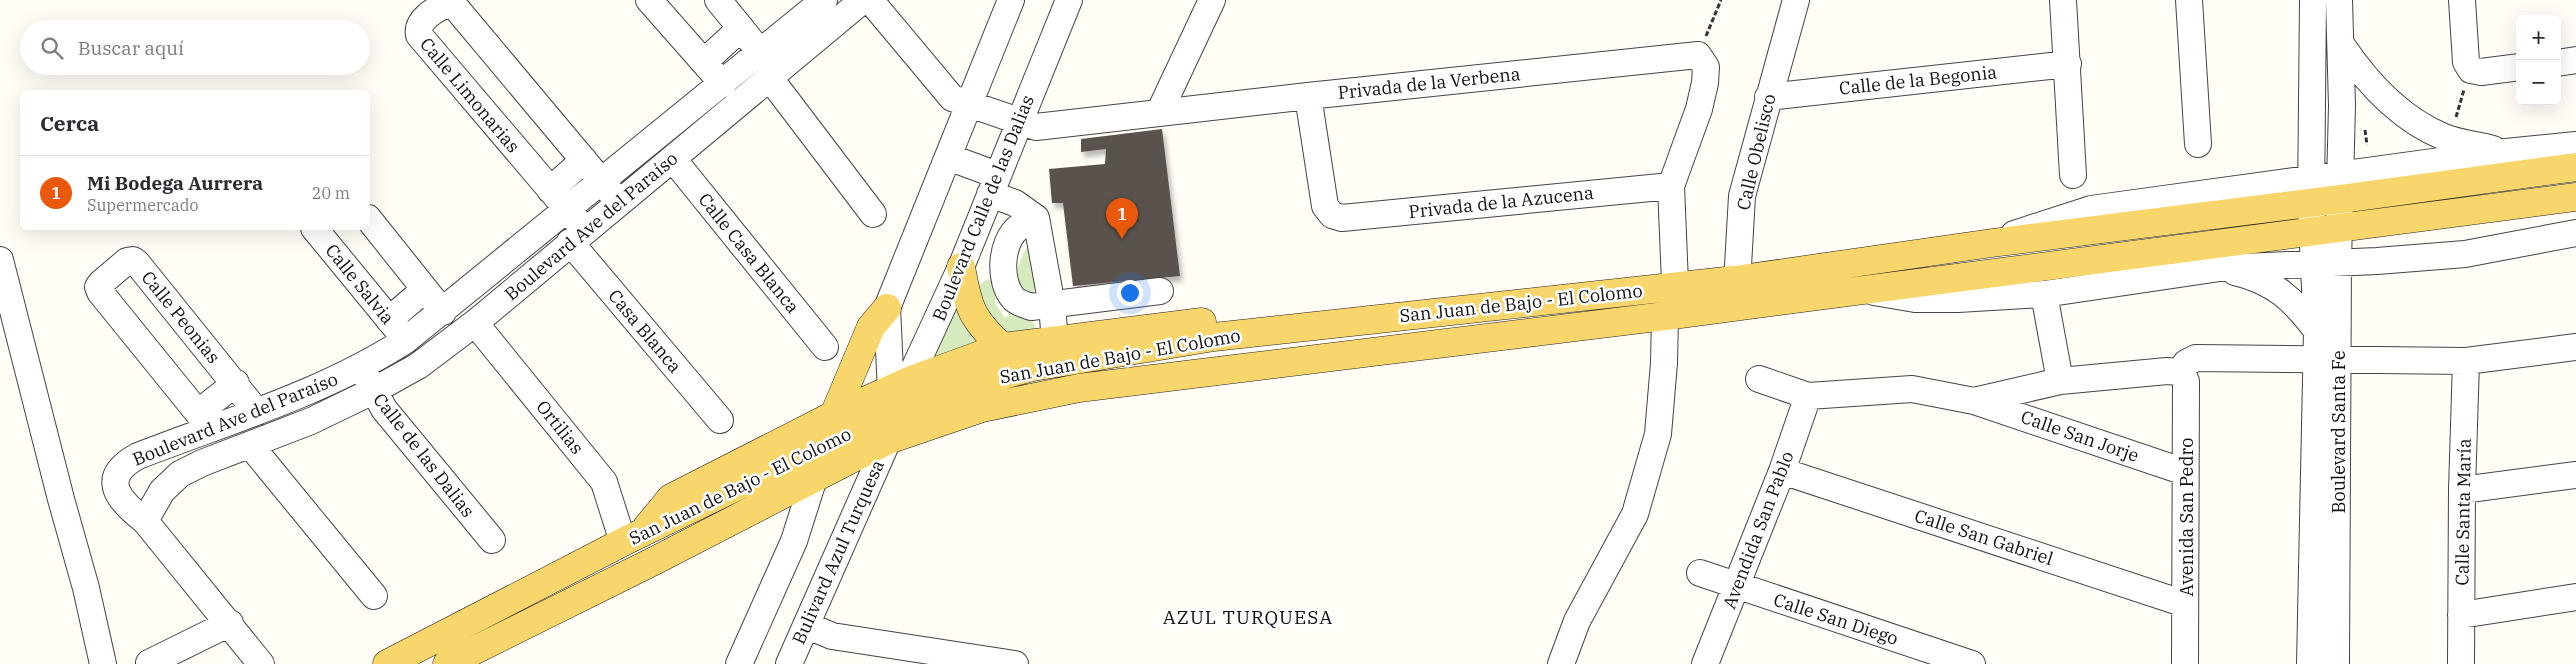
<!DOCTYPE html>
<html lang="es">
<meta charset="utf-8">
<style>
:root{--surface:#fff;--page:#f7f7f7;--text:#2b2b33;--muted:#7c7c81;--line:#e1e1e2;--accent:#ea580c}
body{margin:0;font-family:"IBM Plex Serif",serif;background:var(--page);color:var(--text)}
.controls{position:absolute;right:15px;top:15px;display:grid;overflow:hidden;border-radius:8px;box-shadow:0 5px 20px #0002}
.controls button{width:45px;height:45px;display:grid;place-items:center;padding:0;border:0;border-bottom:1px solid var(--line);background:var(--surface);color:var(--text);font:25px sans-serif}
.you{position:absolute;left:1129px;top:292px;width:18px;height:18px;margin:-12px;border:4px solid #fff;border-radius:50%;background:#1a73e8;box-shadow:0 0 0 8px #1a73e833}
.badge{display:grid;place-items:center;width:32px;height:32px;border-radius:50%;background:var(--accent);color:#fff;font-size:16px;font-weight:700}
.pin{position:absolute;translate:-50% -41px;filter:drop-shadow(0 1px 2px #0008)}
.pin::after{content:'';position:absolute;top:26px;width:18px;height:15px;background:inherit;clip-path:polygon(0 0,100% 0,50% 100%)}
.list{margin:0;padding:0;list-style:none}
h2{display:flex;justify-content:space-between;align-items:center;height:65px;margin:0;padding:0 20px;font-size:21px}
h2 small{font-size:16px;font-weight:400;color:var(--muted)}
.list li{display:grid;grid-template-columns:32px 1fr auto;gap:15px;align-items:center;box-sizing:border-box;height:75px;padding:0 20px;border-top:1px solid var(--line)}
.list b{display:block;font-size:19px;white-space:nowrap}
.list p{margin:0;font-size:16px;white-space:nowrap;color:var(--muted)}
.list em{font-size:16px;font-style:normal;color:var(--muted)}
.icon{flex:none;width:28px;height:28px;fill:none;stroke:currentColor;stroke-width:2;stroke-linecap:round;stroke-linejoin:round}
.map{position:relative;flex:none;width:2576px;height:664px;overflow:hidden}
.search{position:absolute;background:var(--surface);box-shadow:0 5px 20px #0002;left:20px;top:20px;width:350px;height:55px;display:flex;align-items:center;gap:12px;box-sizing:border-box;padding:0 18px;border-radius:28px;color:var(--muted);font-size:19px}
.panel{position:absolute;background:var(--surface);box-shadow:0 5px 20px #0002;left:20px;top:90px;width:350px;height:140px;border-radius:8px}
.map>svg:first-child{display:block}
</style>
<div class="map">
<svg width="2576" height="664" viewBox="0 0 2576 664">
<defs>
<filter id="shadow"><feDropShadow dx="3" dy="5.5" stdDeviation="2.5" flood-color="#0004"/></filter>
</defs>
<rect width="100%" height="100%" fill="#fffdf5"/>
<path fill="#d5ebbd" d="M1029,244l7,44 -6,8 -9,-5c-8,-20 -2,-29 8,-47z
M988,279l8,4 -1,20 10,15 8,-7c17,2 22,10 25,26l-32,5 -14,-13 -14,-44z
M955,286l31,56 -57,17z"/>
<path fill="#5a524d" filter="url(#shadow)" d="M1162,129l18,147 -107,10 -10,-83h-11l-3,-34 56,-5 1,-15 -25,3v-13z"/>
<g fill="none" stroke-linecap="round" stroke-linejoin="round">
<g stroke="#444" stroke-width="28">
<path id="minor" d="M649,0l74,84
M718,0l43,53
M870,0l82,98 84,29 272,-31 390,-41 8,12 -1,16 -6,26 -28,77 5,122
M2063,0l10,175
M2189,0l9,144
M2462,0l4,62 5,8 10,2 39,-5
M2341,44c26,39 59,75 103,93 15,6 33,8 49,12
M704,62l37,-34
M2557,63l19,-3
M769,77l104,137
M1308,96l17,110 7,9 10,3 329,-32
M1768,97l300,-33
M1159,113l53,-113
M948,157l49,18
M673,159l152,188
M550,190l34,-30
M990,194l25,9 21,15 16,88 3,35
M368,218l75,94
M1036,218c-5,3 -12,5 -17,9 -19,15 -21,55 -5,72 4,4 12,6 17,8l129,-16
M578,222l-159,-187c-3,-15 18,-28 31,-31l7,5 155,185
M314,228l92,112
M2014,234l77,-25 415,-57 70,-7
M570,242l150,178
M0,260l61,239 25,89 17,76
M2235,272c39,9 59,28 82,59
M1874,292l41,7h43l86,-5 176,-26 157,-7 88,-7 111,-21
M2044,294l16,87
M1736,301l6,-105 54,-196
M389,320l35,-30
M475,323l129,159 19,60
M2180,372l6,-9 10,-5 270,3 110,-14
M2180,372l6,9 -1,283
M366,376l18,33 108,131
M1759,379l49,17 104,-7 62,12 86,-20 107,-10 13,1
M902,395l59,-128 108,-267
M1974,401l211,71
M199,412l37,-29
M211,429l-111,-137 -2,-5 3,-4 26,-22 6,-1 4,3 120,149
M250,445l124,151
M1782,471l403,133
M2462,490l114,-15
M145,521l17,-30 18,-17 22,-11 109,-42 62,-30 45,-25 57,-43 388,-323
M1700,573l272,91
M2461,615l115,-18
M806,625l26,11 183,28
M149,663l81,-40
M261,664l-116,-143c-27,-21 -47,-43 -7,-65 90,-35 186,-63 268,-116l418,-340
M739,664l55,-123 20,-63 -2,-17
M789,664l99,-224 4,-27 -5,-105 124,-308
M1561,664l16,-43 58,-107 23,-80 6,-71 1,-47
M1705,664l77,-193 26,-75
M2310,664l7,-333 -6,-128 2,-203
M2336,664l2,-402 4,-156 -3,-106
M2461,664l1,-174 4,-129"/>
</g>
<g stroke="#222" stroke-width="29">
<path id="major" d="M961,267c7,41 11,52 41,80
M834,415l37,-88 16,-19
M647,527l24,-29 163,-83 75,-34 93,-34 200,-25
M387,664l236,-122 250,-122 97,-36 63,-17 181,-30 521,-57 257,-37 349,-44 235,-32
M447,664l207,-103 234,-121 94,-32 97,-20 586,-72 911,-119"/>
</g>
<path stroke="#333" stroke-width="3" stroke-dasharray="5 2.5" stroke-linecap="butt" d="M1706,36l15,-36
M2456,117l8,-27
M2365,130l2,15"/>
<use href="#minor" stroke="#fff" stroke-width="26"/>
<use href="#major" stroke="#f9d66b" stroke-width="28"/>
</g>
<g text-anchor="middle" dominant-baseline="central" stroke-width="5" stroke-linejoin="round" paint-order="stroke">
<g font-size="18" fill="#111" stroke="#fff">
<text transform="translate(1918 80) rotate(-6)">Calle de la Begonia</text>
<text transform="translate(1429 83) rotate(-6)">Privada de la Verbena</text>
<text transform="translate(470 95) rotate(50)">Calle Limonarias</text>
<text transform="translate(1756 152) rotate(-77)">Calle Obelisco</text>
<text transform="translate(1501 202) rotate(-6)">Privada de la Azucena</text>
<text transform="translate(983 208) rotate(-68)">Boulevard Calle de las Dalias</text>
<text transform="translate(591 226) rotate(-40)">Boulevard Ave del Paraíso</text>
<text transform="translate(749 253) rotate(51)">Calle Casa Blanca</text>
<text transform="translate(360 284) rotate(51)">Calle Salvia</text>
<text transform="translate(1521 303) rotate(-6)">San Juan de Bajo - El Colomo</text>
<text transform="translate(181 317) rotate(51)">Calle Peonias</text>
<text transform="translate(645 331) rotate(50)">Casa Blanca</text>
<text transform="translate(1120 356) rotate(-10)">San Juan de Bajo - El Colomo</text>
<text transform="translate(235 419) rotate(-22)">Boulevard Ave del Paraíso</text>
<text transform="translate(560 427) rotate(51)">Ortilias</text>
<text transform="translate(2338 432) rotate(-90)">Boulevard Santa Fe</text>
<text transform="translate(2080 436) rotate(19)">Calle San Jorje</text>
<text transform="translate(424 455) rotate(52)">Calle de las Dalias</text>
<text transform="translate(740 486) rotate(-26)">San Juan de Bajo - El Colomo</text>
<text transform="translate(2463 512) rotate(-89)">Calle Santa María</text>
<text transform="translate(2186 517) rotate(-90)">Avenida San Pedro</text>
<text transform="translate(1758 530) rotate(-69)">Avendida San Pablo</text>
<text transform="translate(1984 537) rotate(18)">Calle San Gabriel</text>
<text transform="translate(838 552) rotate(-66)">Bulivard Azul Turquesa</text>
<text transform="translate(1836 619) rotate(18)">Calle San Diego</text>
</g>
<g font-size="19" letter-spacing="1" fill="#111" stroke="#fff">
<text x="1248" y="617">AZUL TURQUESA</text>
</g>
</g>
</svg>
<div class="controls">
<button>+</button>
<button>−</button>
</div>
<div class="you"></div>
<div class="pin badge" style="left:1122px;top:239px">1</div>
<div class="search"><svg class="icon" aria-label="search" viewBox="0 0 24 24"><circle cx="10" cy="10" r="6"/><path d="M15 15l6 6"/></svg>Buscar aquí</div>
<section class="panel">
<h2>Cerca<small></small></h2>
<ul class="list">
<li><span class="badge">1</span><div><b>Mi Bodega Aurrera</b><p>Supermercado</p></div><em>20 m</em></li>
</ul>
</section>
</div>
